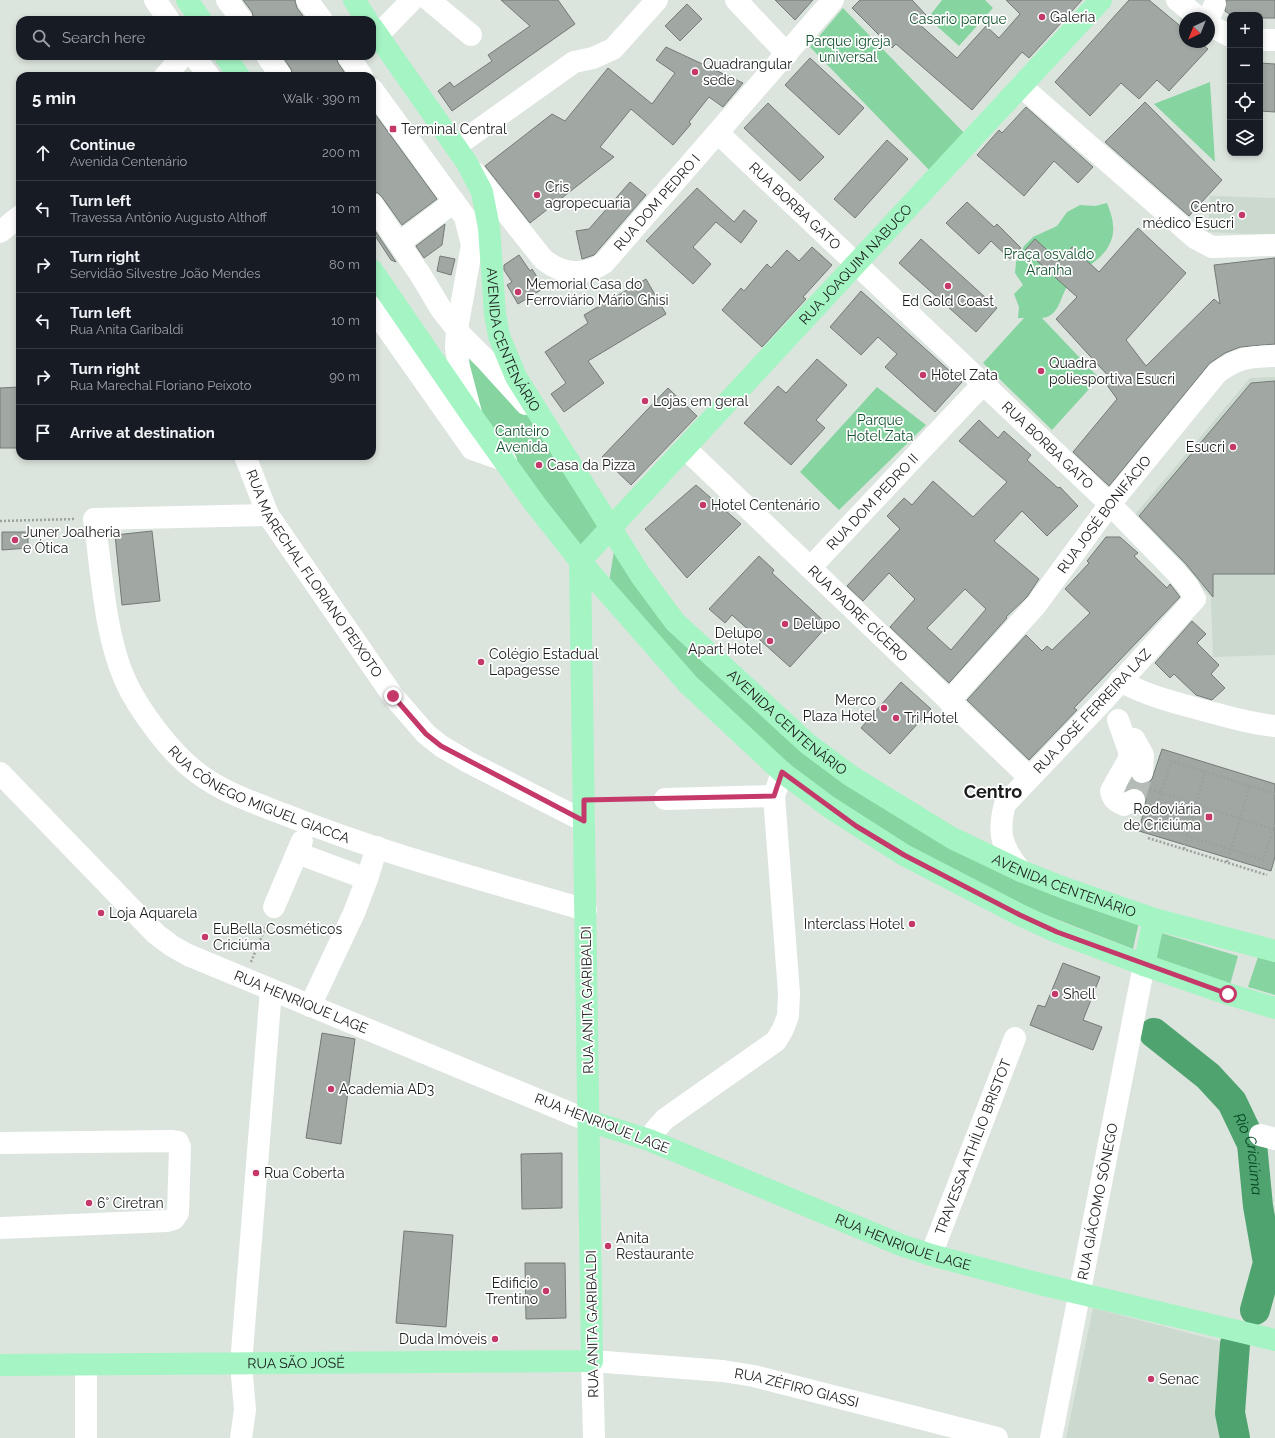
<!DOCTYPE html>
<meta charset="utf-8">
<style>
:root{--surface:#171b24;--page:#20242c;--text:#f1f3f6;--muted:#9ea1a6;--line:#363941}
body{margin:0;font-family:Raleway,sans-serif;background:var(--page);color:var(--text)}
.controls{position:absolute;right:12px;top:12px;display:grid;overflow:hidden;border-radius:8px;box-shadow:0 2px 6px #0003}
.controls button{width:36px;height:36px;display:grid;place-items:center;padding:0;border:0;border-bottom:1px solid var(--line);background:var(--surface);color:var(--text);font:20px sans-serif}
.compass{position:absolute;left:1179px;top:12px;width:36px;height:36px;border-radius:50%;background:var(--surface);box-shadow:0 2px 6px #0003;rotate:223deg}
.stop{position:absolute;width:12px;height:12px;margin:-9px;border:3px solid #c5396a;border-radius:50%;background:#fff}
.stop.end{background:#c5396a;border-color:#fff;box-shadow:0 1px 4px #0008}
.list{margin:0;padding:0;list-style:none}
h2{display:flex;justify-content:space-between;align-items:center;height:52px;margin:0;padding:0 16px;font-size:17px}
h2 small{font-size:13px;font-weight:400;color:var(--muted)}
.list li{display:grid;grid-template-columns:26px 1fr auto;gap:12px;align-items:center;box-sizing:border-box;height:56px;padding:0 16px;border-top:1px solid var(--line)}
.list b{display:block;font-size:15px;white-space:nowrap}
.list p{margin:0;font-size:13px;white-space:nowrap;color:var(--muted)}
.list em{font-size:13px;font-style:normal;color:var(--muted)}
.icon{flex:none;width:22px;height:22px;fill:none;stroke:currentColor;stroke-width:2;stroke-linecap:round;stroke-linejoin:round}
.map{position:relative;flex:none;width:1275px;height:1438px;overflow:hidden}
.search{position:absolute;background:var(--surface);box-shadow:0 2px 6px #0003;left:16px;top:16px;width:360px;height:44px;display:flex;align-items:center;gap:10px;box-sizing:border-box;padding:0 14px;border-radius:12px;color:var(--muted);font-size:15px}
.panel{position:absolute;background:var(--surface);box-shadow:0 2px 6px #0003;left:16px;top:72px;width:360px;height:388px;border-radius:12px}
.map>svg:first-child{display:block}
</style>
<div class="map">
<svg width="1275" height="1438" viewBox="0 0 1275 1438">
<rect width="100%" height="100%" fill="#dce4de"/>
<path fill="#cbd9cf" d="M1210,196l65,2v37l-67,-3z
M1275,377v278l-62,2 -2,-60 -78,-80 117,-139z
M1093,1308l134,35 -5,71 7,24h-163z"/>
<path fill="#86d5a0" d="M942,0h43l8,8 -34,38 -31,-28z
M843,8l122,126 -34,38 -121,-125z
M1210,82l5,80 -61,-58z
M1107,203c6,15 10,29 1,44 -8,15 -32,25 -40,38 -8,12 -9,32 -26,33l57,60 -47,52 -69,-67 41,-45h-6l1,-11 -5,-13 9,-9 -8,-12 1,-11 8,-16 9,-9 24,-11 10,-14 13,-7 15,1z
M464,348l71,75 67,104 -24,20 -103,-137z
M877,387l49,38 -87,85 -39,-38z
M614,551l227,228 298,143 -6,27 -126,-49 -84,-42 -97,-62 -130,-112 -87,-102z
M1158,932l80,24 -8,29 -77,-23z
M1258,957l17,5v33l-27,-8z"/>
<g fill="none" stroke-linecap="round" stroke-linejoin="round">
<g stroke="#4fa36e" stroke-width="30">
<path id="s1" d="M1154,1033l54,43 24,26 20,42 6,62 10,57 -13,47"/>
<path d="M1235,1438l-5,-25 5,-69"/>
</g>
</g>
<path fill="#a1a8a3" stroke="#747b76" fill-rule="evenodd" d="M243,0h52l2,8 9,12h-52l-2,-8z
M501,0h57l17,24 -123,87 -14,-20 12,-9 4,5 38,-26 -4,-6 42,-29z
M775,0h38l-18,20z
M860,0h52l14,15 -8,8 39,35 29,-32 13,12 21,-24 -14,-14h76l-53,58 -7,-6 -50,58 -76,-66 -4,4 -40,-40z
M1129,0h20l36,30v12h15l8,7 -39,42 -12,-11 -18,19 -18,-16 -31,33 -35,-34z
M1226,0h49v18h-15v-3h-29l-6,-4z
M687,4l15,15 -22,22 -15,-15z
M666,47l77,36 -20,24 -14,-10 -20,25 2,2 -18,21 -42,-36 -31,38 14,10 -84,66 -45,-57 67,-52 13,7 43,-53 44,36 23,-31 -19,-13z
M282,56h54l2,7 9,13h-54l-2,-7z
M810,58l54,50 -25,27 -54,-50z
M1260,63l15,1v48l-15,-1z
M1145,102l77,78 -33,36 -84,-74z
M768,103l56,54 -24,24 -56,-53z
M1026,107l67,60 -15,16 -24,-22 -30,35 -47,-41 22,-25 3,3z
M372,110l65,89 -35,26 -20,-28 -4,-4 -6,-1z
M887,140l21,19 -53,59 -21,-19z
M630,182l16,13 -52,60 -12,4 -6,-28 13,-2z
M697,188l37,34 10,-12 13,11 -16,22 -25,-21 -23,25 18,17 -18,20 -47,-43z
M967,202l27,25 3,-3 24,24 -11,11 -19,-18 -12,13 -33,-31z
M445,224l-3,21 -18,13 -8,-12z
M372,226l24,36 -5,-2 -19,-29z
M1138,228l48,45 -60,67 20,26 68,-67 6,5 -6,-39 61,-7v86l-35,3 -15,6 -15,10 -101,123 -36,-34 44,-53 -10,-14 5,-5 -56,-61 21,-22 -52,-47 10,-11 24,22 13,-14 27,25z
M921,239l76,69 -21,24 -77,-69z
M812,247l20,18 -29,32 3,2 -44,48 -40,-37 19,-22 3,3 23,-27 4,4 16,-18 12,11z
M519,255l11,16 2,-2 12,19 -26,16 -11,-19 5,-3 -8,-12v-5z
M440,256l15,3 -4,16 -14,-4z
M646,279l20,35 -78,47 16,22 -40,29 -13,-18 15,-11 -21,-31 43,-29 -4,-8z
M861,291l101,91 -27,30 -50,-45 12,-13 -19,-17 -17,18 -31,-28z
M817,359l30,26 -31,35 9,8 -34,37 -47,-42 34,-37 8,7z
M1275,381v193h-62v23l-27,-33 -47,-48 112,-133z
M20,387v61h-20v-60z
M668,388l29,28 -66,69 -29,-28z
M979,420l19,18 6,-7 27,24 -4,5 31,28 2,-1 18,19 -31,30 -25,-25 -28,30 45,38 -12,18 -21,20 1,1 -58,65 -59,-56 25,-28 -26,-26 -26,28 -16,-15 53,-57 -13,-13 17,-18 8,7 21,-24 40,36 34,-35 -48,-41zM965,589l21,20 -35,41 -24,-22z
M696,485l45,39 -54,54 -42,-49z
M152,531l8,70 -38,4 -7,-70z
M2,532h26v16l-26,2z
M1106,537h14l18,16 -4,3 33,32 3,-4 10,13 -106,111 3,2 -48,50 -62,-60 59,-65 16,16 5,-5 5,4 38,-37 -25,-24 24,-26 -2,-2z
M759,556l15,14 -2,3 56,52 -38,42 -58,-52 -7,8 -16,-14z
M1192,621l14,13 -9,9 22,22 -8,9 14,14 -13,12 -16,-5 -22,-21 -4,4 -15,-15z
M901,682l30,27 -41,45 -29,-26z
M1162,749l113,35v73l-4,14 -132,-40 7,-31 -1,-5 -4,-5 -8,-2 1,-6 8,2 6,-1 4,-4z
M1063,963l37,14 -17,43 19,7 -9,23 -63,-25 8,-20 7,2z
M322,1033l33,6 -14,105 -35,-6z
M562,1153v55l-40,1 -1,-55z
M404,1231l49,4 -7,92 -50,-4z
M525,1263h40l1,55 -40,1z"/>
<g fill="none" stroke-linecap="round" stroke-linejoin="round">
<path stroke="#b5bcb7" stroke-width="22" stroke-dasharray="22 11" stroke-linecap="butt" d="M1134,800l8,-28"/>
<path stroke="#9ba19c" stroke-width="2.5" stroke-dasharray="2 2" stroke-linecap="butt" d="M0,521l75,-2
M1150,789l125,41
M1275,794l-104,-33 -20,63 112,36 12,-37
M601,800l45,-1
M1148,838l119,37
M1184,849l21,-78
M1227,862l23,-76
M251,962l16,-38"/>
<g stroke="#fff" stroke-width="22">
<path d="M155,0l14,20"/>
<path d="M227,0l15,20"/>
<path d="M307,0l15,20"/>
<path d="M429,0l42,35"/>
<path d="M736,0l51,54"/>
<path d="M1177,0l22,18"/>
<path d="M1209,18l6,-14"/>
<path d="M1209,25l21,11"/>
<path d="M378,35l34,-35"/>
<path d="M1260,40h15"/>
<path d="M194,56l15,20"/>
<path d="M267,56l14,20"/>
<path d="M348,56l14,20"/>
<path d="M165,76l18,-20"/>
<path d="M1021,86l174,152 17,9 63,-2"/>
<path d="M372,89l93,128 7,28 -15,84 -1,19 3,19 12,46"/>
<path id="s2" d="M718,133l392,371 67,69 11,13 7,13 -91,101 -99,104c-8,30 -3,44 16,67"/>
<path d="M456,146l118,-84 19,-4 20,-9 44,-49"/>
<path id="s3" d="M475,173l68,86c18,15 41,18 61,4l229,-263"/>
<path d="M372,204l48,70 21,35 21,27 24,24 40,44"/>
<path d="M0,232l20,-16"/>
<path d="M399,243l55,-41"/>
<path d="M372,307l100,142 34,12"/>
<path id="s4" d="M686,449l344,329"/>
<path id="s5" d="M245,456l23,59 125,181 33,38 15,12 27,16 116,59"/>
<path id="s6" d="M268,515l-174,4c8,52 10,113 31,161 13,29 45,72 70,91 26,21 60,32 91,44 97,39 199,65 300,95"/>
<path id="s7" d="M810,568l174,-185"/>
<path d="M1120,681c27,15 57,22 86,30 23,6 45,13 69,15"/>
<path id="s8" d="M949,701l87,-96 74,-101 107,-131c21,-16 32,-16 58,-17"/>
<path d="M1118,720l11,31v8l-18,32c1,8 6,11 13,14l10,-5"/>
<path d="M1134,739l9,16 -1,17"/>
<path id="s9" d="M0,773l156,161 16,12 16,9 401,166"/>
<path d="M665,799l109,-3"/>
<path d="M297,853l70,26 10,-32"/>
<path d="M274,907l28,-66"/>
<path d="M310,1006l44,-93 13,-34"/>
<path d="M1260,1135l15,4"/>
<path d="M649,1140l7,-11 9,-10 111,-78 7,-12 5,-13 1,-23 -15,-197 8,-24"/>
<path d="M0,1143l171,-2 7,1 2,5 -2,66 -4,6 -7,2 -167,7"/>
<path id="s10" d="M931,1255l84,-217"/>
<path d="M86,1438v-73"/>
<path d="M241,1438l4,-28 -4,-46 30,-374"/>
<path id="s11" d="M594,1438l-2,-77 131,10 31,5 243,62"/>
<path id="s12" d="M1051,1438l93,-473"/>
</g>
<g stroke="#a5f4c4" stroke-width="22">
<path d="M187,0l14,20"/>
<path d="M354,0l13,20"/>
<path id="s13" d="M372,27l95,136 15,29 7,36 6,86 4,22 17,41 125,199 34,46 133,122 43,32 101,62 69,33 46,18 87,30 121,32"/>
<path d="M225,56l14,20"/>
<path d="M372,270l100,146 63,88 45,57 108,123 94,88 47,35 75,48 116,60 37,17 87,33 84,29 47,14"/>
<path d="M1144,965l10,-46"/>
<path id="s14" d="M589,1121l60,19 252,105 30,10 109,29 235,56"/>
<path id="s15" d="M0,1365l592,-4 -12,-800 521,-561"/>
</g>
</g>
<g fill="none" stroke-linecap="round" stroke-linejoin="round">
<path stroke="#c5396a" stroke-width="5" d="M393,696l33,38 15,12 143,75v-21l190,-4 8,-24 74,54 48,29 116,60 37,17 171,62"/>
</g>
<g fill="#c5396a" stroke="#fff" stroke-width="1.5">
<circle cx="1042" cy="17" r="4"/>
<circle cx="695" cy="72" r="4"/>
<rect x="389" y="125" width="8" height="8" rx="2"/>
<circle cx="537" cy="195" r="4"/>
<circle cx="1242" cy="215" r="4"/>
<circle cx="948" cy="286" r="4"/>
<circle cx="518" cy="292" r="4"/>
<circle cx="1041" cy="371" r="4"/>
<circle cx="923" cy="375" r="4"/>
<circle cx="645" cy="401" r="4"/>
<circle cx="1233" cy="447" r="4"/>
<circle cx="539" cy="465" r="4"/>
<circle cx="703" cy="505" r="4"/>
<circle cx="15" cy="540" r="4"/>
<circle cx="785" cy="624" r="4"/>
<circle cx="770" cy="641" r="4"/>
<circle cx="481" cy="662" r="4"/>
<circle cx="884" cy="708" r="4"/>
<circle cx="896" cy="718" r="4"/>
<rect x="1205" y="813" width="8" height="8" rx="2"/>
<circle cx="101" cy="913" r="4"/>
<circle cx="912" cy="924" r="4"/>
<circle cx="205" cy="937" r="4"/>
<circle cx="1055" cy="994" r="4"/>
<circle cx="331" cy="1089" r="4"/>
<circle cx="256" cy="1173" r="4"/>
<circle cx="89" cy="1203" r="4"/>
<circle cx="608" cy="1246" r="4"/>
<circle cx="546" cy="1291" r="4"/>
<circle cx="495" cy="1339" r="4"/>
<circle cx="1151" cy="1379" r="4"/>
</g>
<g text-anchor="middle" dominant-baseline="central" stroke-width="3.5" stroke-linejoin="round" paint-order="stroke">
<g font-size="14" fill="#1a1d1b" stroke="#fff" text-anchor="start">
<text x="1050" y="17">Galeria</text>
<text x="703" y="64">Quadrangular<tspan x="703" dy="16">sede</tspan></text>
<text x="401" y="129">Terminal Central</text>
<text x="545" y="187">Cris<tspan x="545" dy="16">agropecuaria</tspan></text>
<text x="1234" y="207" text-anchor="end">Centro<tspan x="1234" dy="16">médico Esucri</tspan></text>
<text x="526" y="284">Memorial Casa do<tspan x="526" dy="16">Ferroviário Mário Ghisi</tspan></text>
<text x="948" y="301" text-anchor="middle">Ed Gold Coast</text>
<text x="1049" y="363">Quadra<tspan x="1049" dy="16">poliesportiva Esucri</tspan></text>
<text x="931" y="375">Hotel Zata</text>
<text x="653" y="401">Lojas em geral</text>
<text x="1225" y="447" text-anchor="end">Esucri</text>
<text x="547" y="465">Casa da Pizza</text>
<text x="711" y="505">Hotel Centenário</text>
<text x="23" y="532">Juner Joalheria<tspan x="23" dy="16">e Ótica</tspan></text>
<text x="793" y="624">Delupo</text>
<text x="762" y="633" text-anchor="end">Delupo<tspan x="762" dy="16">Apart Hotel</tspan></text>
<text x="489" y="654">Colégio Estadual<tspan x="489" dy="16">Lapagesse</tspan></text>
<text x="876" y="700" text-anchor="end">Merco<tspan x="876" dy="16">Plaza Hotel</tspan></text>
<text x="904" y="718">Tri Hotel</text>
<text x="1201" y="809" text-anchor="end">Rodoviária<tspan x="1201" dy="16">de Criciúma</tspan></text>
<text x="109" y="913">Loja Aquarela</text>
<text x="904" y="924" text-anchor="end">Interclass Hotel</text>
<text x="213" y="929">EuBella Cosméticos<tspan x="213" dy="16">Criciúma</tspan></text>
<text x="1063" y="994">Shell</text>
<text x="339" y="1089">Academia AD3</text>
<text x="264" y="1173">Rua Coberta</text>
<text x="97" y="1203">6° Ciretran</text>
<text x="616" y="1238">Anita<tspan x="616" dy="16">Restaurante</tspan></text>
<text x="538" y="1283" text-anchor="end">Edificio<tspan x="538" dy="16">Trentino</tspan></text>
<text x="487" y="1339" text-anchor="end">Duda Imóveis</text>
<text x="1159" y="1379">Senac</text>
</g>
<g font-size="14" fill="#155330" stroke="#fff">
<text x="958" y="19">Casario parque</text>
<text x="848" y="41">Parque igreja<tspan x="848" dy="16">universal</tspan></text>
<text x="1049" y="254">Praça osvaldo<tspan x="1049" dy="16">Aranha</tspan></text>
<text x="880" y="420">Parque<tspan x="880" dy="16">Hotel Zata</tspan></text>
<text x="522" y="431">Canteiro<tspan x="522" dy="16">Avenida</tspan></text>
</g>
<g font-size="14" fill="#1a1d1b" stroke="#fff">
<text stroke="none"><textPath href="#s3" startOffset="256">RUA DOM PEDRO I</textPath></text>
<text stroke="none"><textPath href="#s2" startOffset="106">RUA BORBA GATO</textPath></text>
<text stroke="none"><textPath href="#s15" startOffset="1797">RUA JOAQUIM NABUCO</textPath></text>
<text stroke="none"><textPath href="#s13" startOffset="351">AVENIDA CENTENÁRIO</textPath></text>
<text stroke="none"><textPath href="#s2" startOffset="454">RUA BORBA GATO</textPath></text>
<text stroke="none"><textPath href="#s7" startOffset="91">RUA DOM PEDRO II</textPath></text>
<text stroke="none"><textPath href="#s8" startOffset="243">RUA JOSÉ BONIFÁCIO</textPath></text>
<text stroke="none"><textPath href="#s5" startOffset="137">RUA MARECHAL FLORIANO PEIXOTO</textPath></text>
<text stroke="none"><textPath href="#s4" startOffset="238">RUA PADRE CÍCERO</textPath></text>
<text transform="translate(1092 711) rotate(-47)">RUA JOSÉ FERREIRA LAZ</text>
<text stroke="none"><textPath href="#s13" startOffset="831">AVENIDA CENTENÁRIO</textPath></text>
<text stroke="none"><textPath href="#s6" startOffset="522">RUA CÔNEGO MIGUEL GIACCA</textPath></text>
<text stroke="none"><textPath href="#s13" startOffset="1155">AVENIDA CENTENÁRIO</textPath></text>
<text transform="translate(587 1000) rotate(-91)">RUA ANITA GARIBALDI</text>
<text stroke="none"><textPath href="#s9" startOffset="385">RUA HENRIQUE LAGE</textPath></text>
<text transform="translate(602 1123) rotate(21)">RUA HENRIQUE LAGE</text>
<text stroke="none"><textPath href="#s10" startOffset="116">TRAVESSA ATHÍLIO BRISTOT</textPath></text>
<text stroke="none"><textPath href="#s12" startOffset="241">RUA GIÁCOMO SÔNEGO</textPath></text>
<text stroke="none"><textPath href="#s14" startOffset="337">RUA HENRIQUE LAGE</textPath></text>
<text transform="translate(592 1324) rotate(-91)">RUA ANITA GARIBALDI</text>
<text stroke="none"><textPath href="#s15" startOffset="296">RUA SÃO JOSÉ</textPath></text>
<text stroke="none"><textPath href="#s11" startOffset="284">RUA ZÉFIRO GIASSI</textPath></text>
</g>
<g font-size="15" font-style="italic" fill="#054926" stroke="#fff">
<text stroke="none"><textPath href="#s1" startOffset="160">Rio Criciúma</textPath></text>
</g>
<g font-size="18" font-weight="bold" fill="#1a1d1b" stroke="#fff">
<text x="993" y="791">Centro</text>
</g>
</g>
</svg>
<div class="controls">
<button>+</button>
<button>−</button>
<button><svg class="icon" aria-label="locate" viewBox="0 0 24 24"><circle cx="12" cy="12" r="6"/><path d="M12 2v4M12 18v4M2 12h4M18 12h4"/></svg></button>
<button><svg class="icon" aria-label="layers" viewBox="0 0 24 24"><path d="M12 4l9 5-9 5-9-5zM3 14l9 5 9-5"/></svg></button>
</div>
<svg class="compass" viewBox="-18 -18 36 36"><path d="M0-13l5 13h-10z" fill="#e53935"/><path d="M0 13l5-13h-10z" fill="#9ea1a6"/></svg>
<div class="stop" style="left:1228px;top:994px"></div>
<div class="stop end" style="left:393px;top:696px"></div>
<div class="search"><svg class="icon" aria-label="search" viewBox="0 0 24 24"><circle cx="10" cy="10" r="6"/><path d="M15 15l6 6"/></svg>Search here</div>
<section class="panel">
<h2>5 min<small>Walk · 390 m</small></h2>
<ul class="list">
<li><svg class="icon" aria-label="ahead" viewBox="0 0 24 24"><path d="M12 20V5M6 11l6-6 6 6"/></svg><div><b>Continue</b><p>Avenida Centenário</p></div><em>200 m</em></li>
<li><svg class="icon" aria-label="left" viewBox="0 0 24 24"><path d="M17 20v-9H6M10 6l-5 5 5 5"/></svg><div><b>Turn left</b><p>Travessa Antônio Augusto Althoff</p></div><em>10 m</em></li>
<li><svg class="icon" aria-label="right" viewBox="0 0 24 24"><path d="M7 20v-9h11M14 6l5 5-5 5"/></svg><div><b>Turn right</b><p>Servidão Silvestre João Mendes</p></div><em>80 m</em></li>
<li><svg class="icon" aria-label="left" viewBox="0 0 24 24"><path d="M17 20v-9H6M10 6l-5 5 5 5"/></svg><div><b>Turn left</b><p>Rua Anita Garibaldi</p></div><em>10 m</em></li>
<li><svg class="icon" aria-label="right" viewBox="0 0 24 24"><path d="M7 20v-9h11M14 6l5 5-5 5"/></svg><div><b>Turn right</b><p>Rua Marechal Floriano Peixoto</p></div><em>90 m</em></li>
<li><svg class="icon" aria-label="arrive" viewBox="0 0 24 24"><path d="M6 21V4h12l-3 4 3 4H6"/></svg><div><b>Arrive at destination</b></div></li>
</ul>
</section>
</div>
